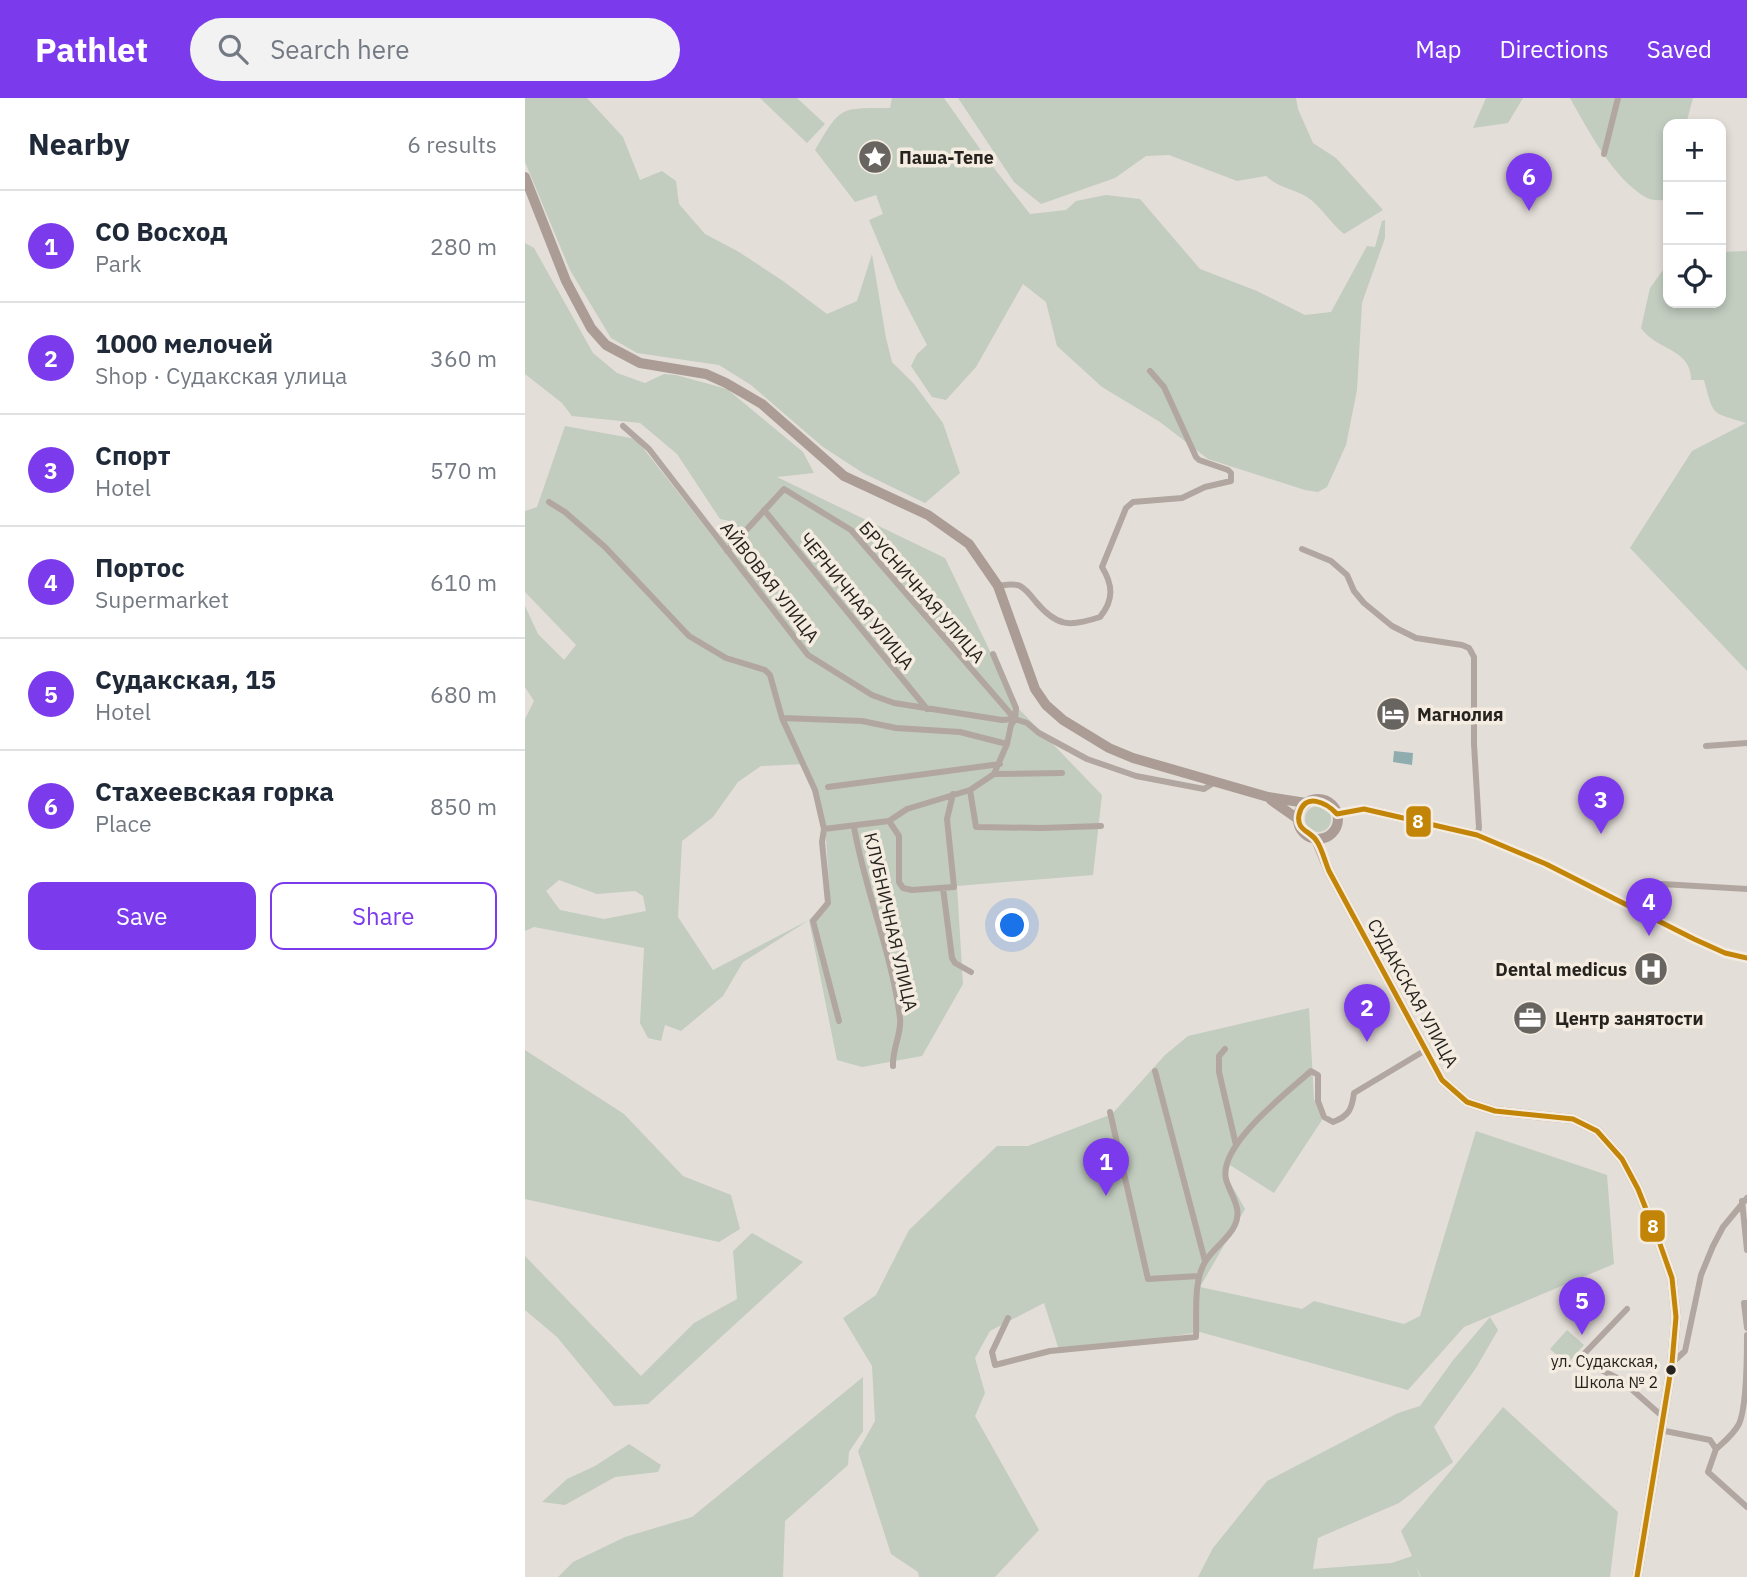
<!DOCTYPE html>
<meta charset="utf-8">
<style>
:root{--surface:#fff;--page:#f2f2f3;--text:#1f2937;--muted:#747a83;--line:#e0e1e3;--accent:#7c3aed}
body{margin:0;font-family:"IBM Plex Sans",sans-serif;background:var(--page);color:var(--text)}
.controls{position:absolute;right:21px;top:21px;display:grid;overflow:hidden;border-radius:14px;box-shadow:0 4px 10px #0003}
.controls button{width:63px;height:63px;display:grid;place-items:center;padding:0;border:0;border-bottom:2px solid var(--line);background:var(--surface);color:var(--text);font:35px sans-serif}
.you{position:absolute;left:488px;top:828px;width:24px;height:24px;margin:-18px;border:5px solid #fff;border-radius:50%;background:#1a73e8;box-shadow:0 0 0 10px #1a73e833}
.badge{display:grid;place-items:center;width:46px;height:46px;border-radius:50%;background:var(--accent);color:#fff;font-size:23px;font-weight:700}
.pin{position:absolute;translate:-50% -58px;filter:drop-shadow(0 2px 4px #0008)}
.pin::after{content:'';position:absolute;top:37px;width:24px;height:21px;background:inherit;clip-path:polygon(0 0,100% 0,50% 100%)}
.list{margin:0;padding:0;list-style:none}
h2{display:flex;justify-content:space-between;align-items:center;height:91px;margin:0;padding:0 28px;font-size:30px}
h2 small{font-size:23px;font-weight:400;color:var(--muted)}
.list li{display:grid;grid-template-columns:46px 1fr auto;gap:21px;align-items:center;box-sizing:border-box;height:112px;padding:0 28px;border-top:2px solid var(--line)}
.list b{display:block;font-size:26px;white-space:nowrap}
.list p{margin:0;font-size:23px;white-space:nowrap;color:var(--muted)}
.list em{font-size:23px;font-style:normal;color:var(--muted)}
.actions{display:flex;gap:14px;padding:21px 28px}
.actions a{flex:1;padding:16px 0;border:2px solid var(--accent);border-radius:14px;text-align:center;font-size:24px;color:var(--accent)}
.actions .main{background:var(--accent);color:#fff}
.icon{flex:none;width:38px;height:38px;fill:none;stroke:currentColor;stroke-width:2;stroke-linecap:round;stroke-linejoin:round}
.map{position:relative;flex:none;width:1222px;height:1479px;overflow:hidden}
header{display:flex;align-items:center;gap:42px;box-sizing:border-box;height:98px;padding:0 35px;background:var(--accent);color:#fff}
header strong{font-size:33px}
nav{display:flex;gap:38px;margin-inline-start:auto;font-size:24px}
.search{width:490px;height:63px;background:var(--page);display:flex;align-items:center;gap:18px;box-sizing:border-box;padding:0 24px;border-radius:38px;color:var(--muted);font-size:26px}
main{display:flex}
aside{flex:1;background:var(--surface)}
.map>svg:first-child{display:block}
</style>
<header>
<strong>Pathlet</strong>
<div class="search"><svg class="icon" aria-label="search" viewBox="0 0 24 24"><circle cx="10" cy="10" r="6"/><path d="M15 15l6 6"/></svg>Search here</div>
<nav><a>Map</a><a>Directions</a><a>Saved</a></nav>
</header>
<main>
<aside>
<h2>Nearby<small>6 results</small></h2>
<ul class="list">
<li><span class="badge">1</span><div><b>СО Восход</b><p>Park</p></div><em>280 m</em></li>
<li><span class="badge">2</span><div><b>1000 мелочей</b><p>Shop · Судакская улица</p></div><em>360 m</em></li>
<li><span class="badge">3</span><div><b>Спорт</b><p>Hotel</p></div><em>570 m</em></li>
<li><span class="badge">4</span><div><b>Портос</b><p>Supermarket</p></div><em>610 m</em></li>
<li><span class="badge">5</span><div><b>Судакская, 15</b><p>Hotel</p></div><em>680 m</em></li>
<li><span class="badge">6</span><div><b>Стахеевская горка</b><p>Place</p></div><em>850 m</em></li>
</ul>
<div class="actions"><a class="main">Save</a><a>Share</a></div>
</aside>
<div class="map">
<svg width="1222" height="1479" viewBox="0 0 1222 1479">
<rect width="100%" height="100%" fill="#e4ded9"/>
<path fill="#c2ccbf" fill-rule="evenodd" d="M0,0h62l36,39 17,43 22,-9 14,10 3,23 26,30 34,18 44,29 44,33 30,-13 15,-47 14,84 6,24 22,22 29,39 17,50 -35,30 -62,-30 -40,-26 -72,-62 -32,-20 -82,-12 -26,-15 -41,-68 -45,-108z
M235,0h37l28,26 -18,19z
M367,0h52l46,65 40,51 36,-4 10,-9 30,-6 34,4 60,70 57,22 48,24 26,-3 36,-66 8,1 7,-26 3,-1v18l-23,65 -5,87 -11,55 -19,42 -9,5 -13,-2 -97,-31 -48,-37 -58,-35 -45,-41 -11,-44 -23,-18 -47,83 -30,33 -14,-3 -21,-31 6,-12 10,-9 -29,-56 -29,-69 14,-6 -7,-19 -21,7 -40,-52c26,-44 24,-42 75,-42z
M433,0h338l2,11 15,34 23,15 47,52 -39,24c-14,-11 -23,-28 -37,-37 -13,-8 -30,-10 -41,-21l-29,5 -68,-26 -23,1 -31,22 -74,26 -27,-22z
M961,0h37l-15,25 -35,5z
M1045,0h123l-7,26h-18v76c-7,0 -15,1 -21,-2 -33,-18 -59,-68 -77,-100z
M0,145l9,5 59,105 24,20 28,10 19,-9 12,1 51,14 76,63 11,21 -37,4 168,81 72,149 85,88 -9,80 -136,11 6,98 -41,72 -60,11 -25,-7 -28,-140 -66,42 -20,34 -42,35 -16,-6 -4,16 -13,-3 -8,-15 4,-75 -110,-21 -9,4v-212l9,-18 -9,-14v-81l13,28 26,26 12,-15 -51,-53v-81l12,-4 28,-81 71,13 81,103 18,-20 -15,-3 -43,-65 -37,-31 -68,-7 -10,-13 -37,-29zM281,666l19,58 5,78 -21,20 -96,50 -35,-53 4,-76 31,-24 25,-35 23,-16zM34,782l38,14 38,-3 8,5 3,15 -42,8 -44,-9 -14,-19z
M1222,153v420l-117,-123 62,-97 54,-28c-35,-11 -32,-6 -42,-43h-13c1,-31 -35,-30 -50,-52l9,-40 18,-25v40h53v-51z
M780 721a13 13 0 1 1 26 0a13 13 0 1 1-26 0Z
M784,910l5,91 8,21 -48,73 -44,-28 -3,12 18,32 -45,78 102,22 12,-8 90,23 16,-8 56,-185 131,44 7,89 -150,63 -56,63 -208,-58 -140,21 -16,-50 -54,28 -15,27 10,35 -10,23 64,114 -44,47h-76l-1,-5 -27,-18 -33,-103 17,-30 -3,-55 -29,-48 33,-23 33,-65 88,-84h31l84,-32 53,-59 23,-19z
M0,952l99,64 59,62 48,19 9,34 -21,13 -194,-43z
M227,1135l51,29 -155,142 -34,2 -57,-69 -32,-27v-54l116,120 53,-53 43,-24 -4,-48z
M965,1219l8,13 -22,38 -42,59 19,35 -54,41 -81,35 -5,31 79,-6 20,-7 -11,-25 102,-124 115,105 -8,65h-189l-5,-11 4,11h-222l15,-29 54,-67 131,-68 22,-7 34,-47z
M1042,1232l17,15 -17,19 -17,-15z
M338,1279v54l-14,21 -1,13 -63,56 -2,56h-225l15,-15 52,-25 67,-20z
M104,1346l32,21 -3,7 -43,5 -50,28 -23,-3 25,-23 28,-13z"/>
<path fill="#8fadaf" d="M869,653l19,2 -1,12 -19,-3z"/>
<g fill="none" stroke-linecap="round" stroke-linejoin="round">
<path stroke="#b2a7a0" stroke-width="6" d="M1079,56l14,-56
M98,328l26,23 159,206 64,40 22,8 108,17 13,-1
M24,404l16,10 40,35 84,89 37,22 39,12 5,5 12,43 80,3 34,7 64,4 47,12 4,-19 4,-6 12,4 12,10 48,26 49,17 68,13 11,-7
M239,412l163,199
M777,451l29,12 16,14 7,16 10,12 28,23 24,12 46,7 7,3 5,9v87l5,84 -2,7
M202,453l57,-62 67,41 164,189
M473,488c7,-1 16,-3 22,0 6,3 12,11 16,16 21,25 34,25 64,15 14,-17 13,-32 2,-50l24,-59 7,-6 49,-4 23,-11 26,-6v-8l-3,-3 -29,-10 -3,-3 -32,-70 -14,-16
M468,556l23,54 -1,11
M257,620l33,72 9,39 -2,13 6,61 -15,18 26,100
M1181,648l41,-3
M469,676l68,-1
M303,689l172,-23
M445,692l6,37 66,1 59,-2
M364,723l10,15v46l4,6 9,2 42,-3 -7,-68 6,-25
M329,729c11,64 38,126 46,191 2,15 -8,31 -7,48
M299,731l65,-8 18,-12 63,-19 24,-16 13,-30
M418,790l9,70 3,5 16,9
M1137,824v-38l85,5
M700,951l-6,7v16l17,73
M630,973l50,190
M585,1014l38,167 51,-3
M1217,1103l5,49
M1222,1205h-3l3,25
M1102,1211l-45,47v4l39,20 41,36
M483,1220l-16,34 3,13 55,-14 146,-14c1,-23 -3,-55 9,-75 8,-14 23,-22 30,-37 8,-17 -5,-30 -9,-46 -8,-34 62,-87 85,-108l7,4v26l6,16 9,5c16,-6 19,-13 21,-29l70,-42
M1147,1265l13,-12 16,-76 12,-29 10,-19 24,-29
M1135,1332l50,10 6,9 -8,23 39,35
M1191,1351c9,-8 17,-14 23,-25 8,-18 8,-67 8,-89"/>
<path stroke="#b1a59e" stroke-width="9" d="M812,716l27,-5 113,26 69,29 148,75 31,14 22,5"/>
<path stroke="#ab9d96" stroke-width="10" d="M0,79l41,104 25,47 15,17 34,18 66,11 20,9 36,21 82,72 84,39 41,29 29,42 37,103 11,16 17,15 46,28 24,10 135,39 38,6
M773 721a20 20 0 1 1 40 0a20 20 0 1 1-40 0Z
M746,702l27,19
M791,741l13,32 113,209 25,22 28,9 78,8 24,12 25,28 16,30 22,55 12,34 4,39 -4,46 -35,214"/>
<g stroke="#f5ece1" stroke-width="10">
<path id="bus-1" d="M1112,1479l35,-214 4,-46 -4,-39 -12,-34 -22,-55 -16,-30 -25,-28 -24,-12 -78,-8 -28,-9 -25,-22 -113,-209c-4,-9 -7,-23 -13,-31 -6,-9 -20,-10 -17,-25 5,-24 28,-12 38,-1l27,-5 113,26 69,29 148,75 31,14 22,5"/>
</g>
<use href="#bus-1" stroke="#c38508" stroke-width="5"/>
</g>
<defs>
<g id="sight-disc" transform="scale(1.75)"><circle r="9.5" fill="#686460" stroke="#f5ece1"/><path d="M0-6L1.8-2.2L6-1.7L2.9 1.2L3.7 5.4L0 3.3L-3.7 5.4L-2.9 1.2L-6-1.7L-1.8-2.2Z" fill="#fff"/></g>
<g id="hotel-disc" transform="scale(1.75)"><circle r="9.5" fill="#686460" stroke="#f5ece1"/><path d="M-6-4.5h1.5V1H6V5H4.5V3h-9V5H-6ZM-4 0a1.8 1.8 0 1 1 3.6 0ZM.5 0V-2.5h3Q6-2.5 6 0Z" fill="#fff"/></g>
<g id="hospital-disc" transform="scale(1.75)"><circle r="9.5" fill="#686460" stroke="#f5ece1"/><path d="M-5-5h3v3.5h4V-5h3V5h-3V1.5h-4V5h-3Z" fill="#fff"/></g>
<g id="office-disc" transform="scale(1.75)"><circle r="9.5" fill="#686460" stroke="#f5ece1"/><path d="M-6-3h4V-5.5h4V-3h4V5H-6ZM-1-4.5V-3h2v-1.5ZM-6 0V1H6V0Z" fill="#fff"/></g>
</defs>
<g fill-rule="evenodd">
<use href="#sight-disc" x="350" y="59"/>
<use href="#hotel-disc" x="868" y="616"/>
<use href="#hospital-disc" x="1126" y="871"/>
<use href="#office-disc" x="1005" y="920"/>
</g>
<circle fill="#26231f" stroke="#f5ece1" stroke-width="2.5" cx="1146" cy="1272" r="6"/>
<g text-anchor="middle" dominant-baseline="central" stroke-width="7" stroke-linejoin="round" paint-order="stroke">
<g font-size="16" fill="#26231f" stroke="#f5ece1" text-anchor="end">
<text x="1133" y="1263">ул. Судакская,<tspan x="1133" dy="21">Школа № 2</tspan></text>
</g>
<g font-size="18" font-weight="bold" fill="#26231f" stroke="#f5ece1" text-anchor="start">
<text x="374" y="59">Паша-Тепе</text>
<text x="892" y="616">Магнолия</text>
<text x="1102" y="871" text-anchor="end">Dental medicus</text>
<text x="1030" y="920">Центр занятости</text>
</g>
<g font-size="18" fill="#26231f" stroke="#f5ece1">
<text transform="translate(245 484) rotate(52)">АЙВОВАЯ УЛИЦА</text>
<text transform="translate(397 494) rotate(49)">БРУСНИЧНАЯ УЛИЦА</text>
<text transform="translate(332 503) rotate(51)">ЧЕРНИЧНАЯ УЛИЦА</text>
<text transform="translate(366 824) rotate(77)">КЛУБНИЧНАЯ УЛИЦА</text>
<text transform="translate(888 895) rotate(61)">СУДАКСКАЯ УЛИЦА</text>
</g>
</g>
<g stroke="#f5ece1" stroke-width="2.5">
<rect x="880" y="707" width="27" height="33" rx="7" fill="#c38508"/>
<rect x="1114" y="1111" width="27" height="34" rx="7" fill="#c38508"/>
</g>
<g font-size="19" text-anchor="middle" font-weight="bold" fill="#fff">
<text x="893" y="730">8</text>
<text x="1128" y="1135">8</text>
</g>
</svg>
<div class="controls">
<button>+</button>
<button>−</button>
<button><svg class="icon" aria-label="locate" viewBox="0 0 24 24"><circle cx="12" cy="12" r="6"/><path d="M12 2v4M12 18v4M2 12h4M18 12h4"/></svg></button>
</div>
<div class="you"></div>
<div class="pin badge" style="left:581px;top:1098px">1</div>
<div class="pin badge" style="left:842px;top:944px">2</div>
<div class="pin badge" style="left:1076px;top:736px">3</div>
<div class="pin badge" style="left:1124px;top:838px">4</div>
<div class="pin badge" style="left:1057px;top:1237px">5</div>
<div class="pin badge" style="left:1004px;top:113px">6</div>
</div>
</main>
